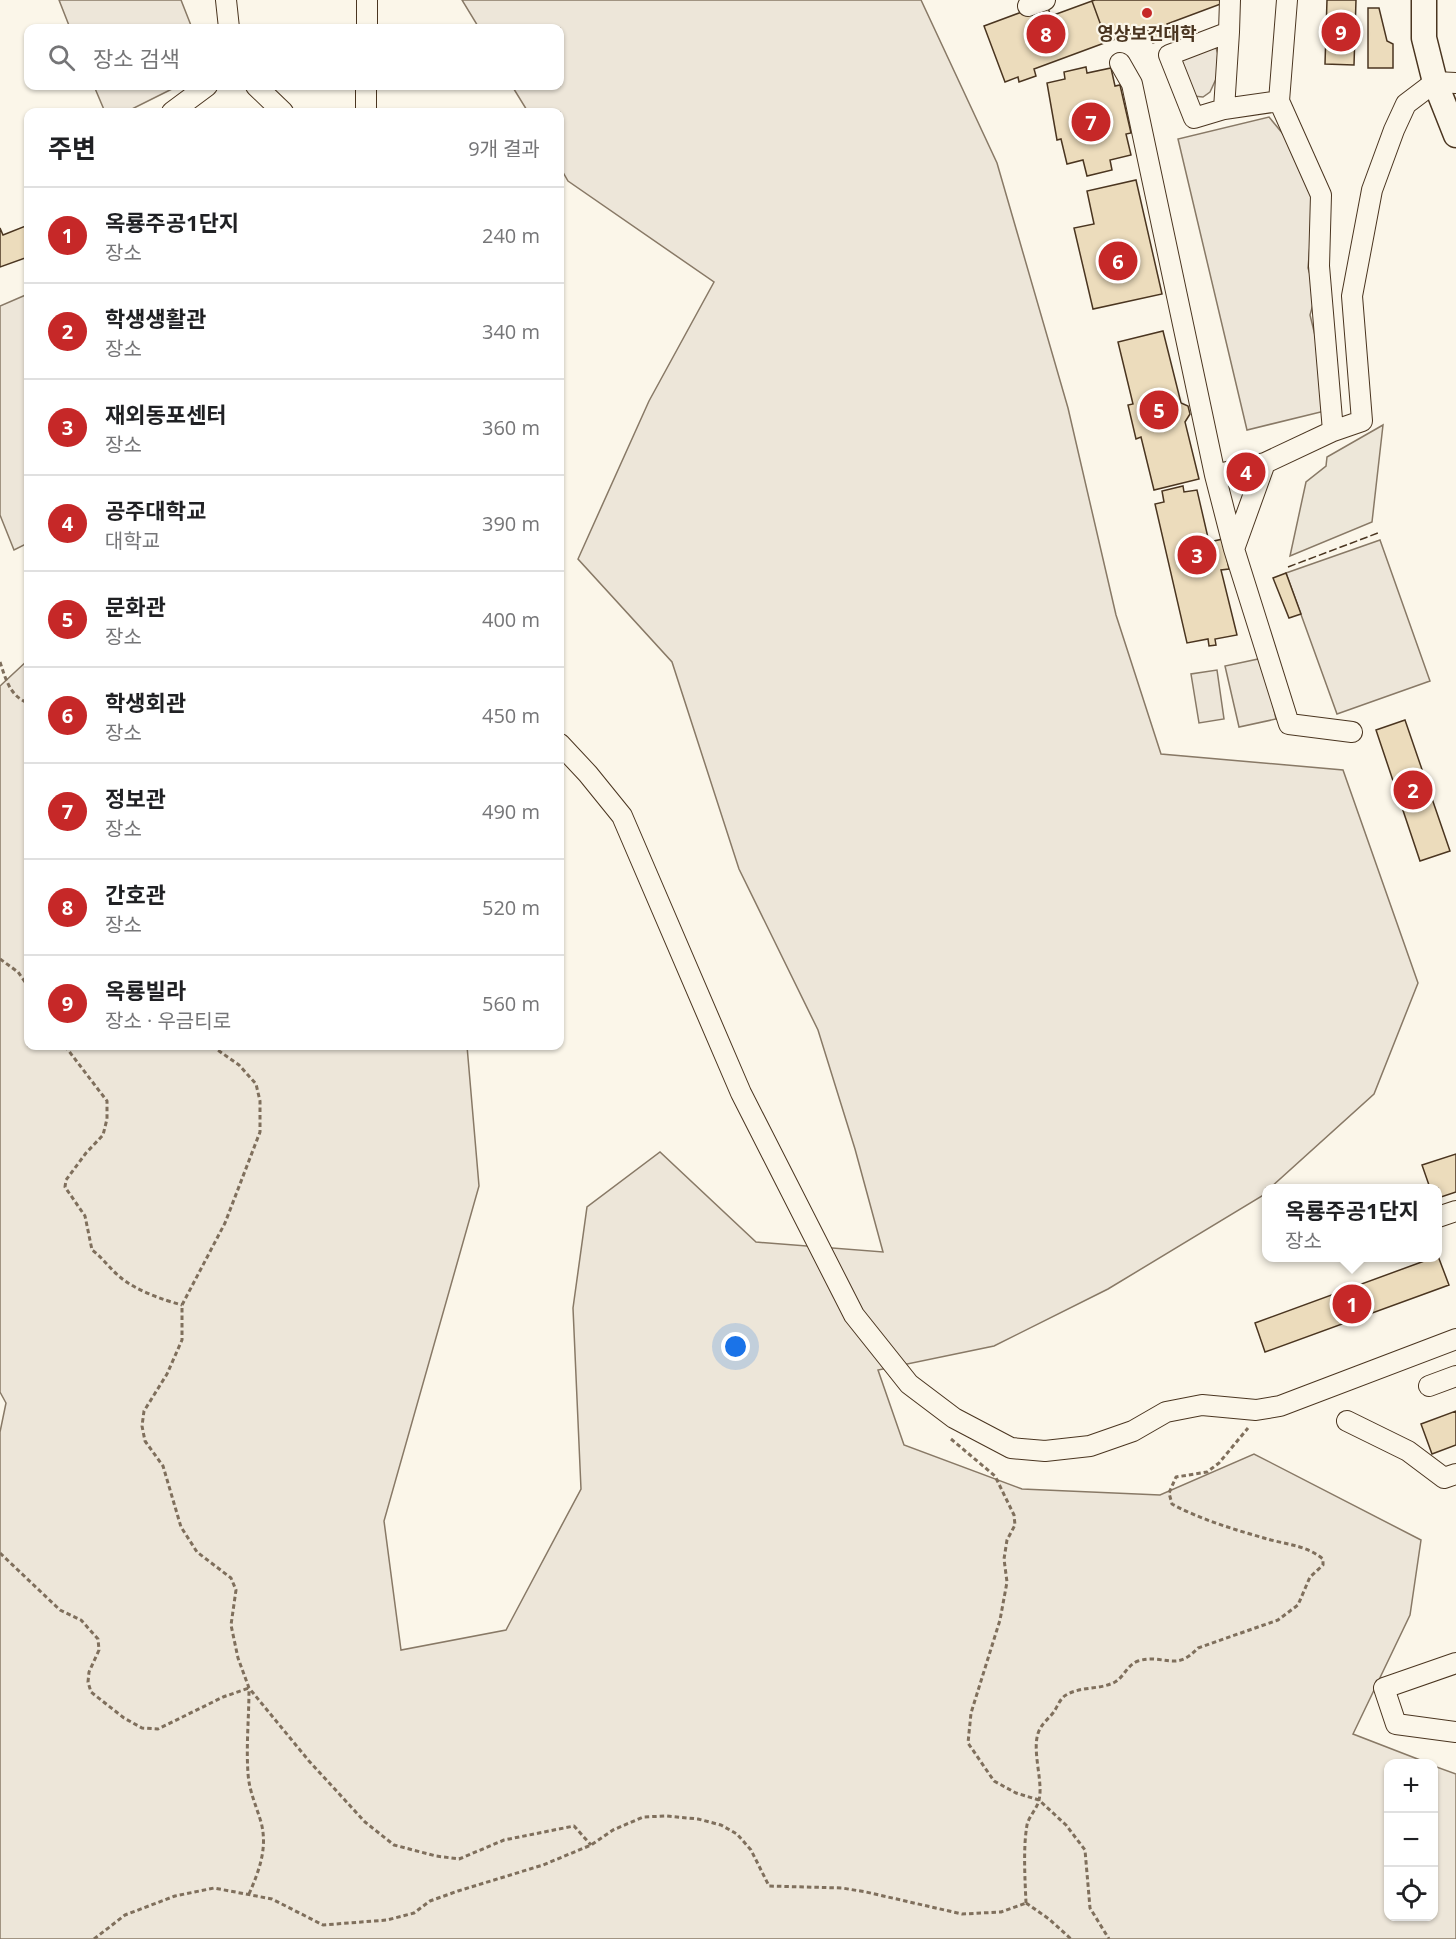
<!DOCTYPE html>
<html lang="ko">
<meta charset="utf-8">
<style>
:root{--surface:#fff;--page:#f6f6f6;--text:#202124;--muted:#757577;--line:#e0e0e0;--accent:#c62828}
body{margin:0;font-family:"Open Sans","Noto Sans KR",sans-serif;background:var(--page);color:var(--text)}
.controls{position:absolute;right:18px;bottom:18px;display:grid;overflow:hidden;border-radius:12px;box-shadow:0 2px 4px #0004}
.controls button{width:54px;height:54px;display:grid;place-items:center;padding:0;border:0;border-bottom:2px solid var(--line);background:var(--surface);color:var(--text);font:30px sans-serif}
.you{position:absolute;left:736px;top:1347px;width:21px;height:21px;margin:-15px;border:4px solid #fff;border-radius:50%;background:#1a73e8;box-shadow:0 0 0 9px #1a73e833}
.badge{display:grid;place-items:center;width:39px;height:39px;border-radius:50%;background:var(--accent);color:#fff;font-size:20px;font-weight:700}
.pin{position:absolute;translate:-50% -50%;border:3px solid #fff;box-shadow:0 2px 6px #0006}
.popup{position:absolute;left:1262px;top:1184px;width:180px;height:78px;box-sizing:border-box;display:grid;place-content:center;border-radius:12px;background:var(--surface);filter:drop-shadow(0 2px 4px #0005);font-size:20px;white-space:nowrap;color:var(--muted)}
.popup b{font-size:22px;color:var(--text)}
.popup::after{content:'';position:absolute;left:50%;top:100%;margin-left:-12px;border:12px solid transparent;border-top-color:var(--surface)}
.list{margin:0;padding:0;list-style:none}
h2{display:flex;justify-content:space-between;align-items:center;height:78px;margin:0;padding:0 24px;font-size:26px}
h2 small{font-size:20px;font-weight:400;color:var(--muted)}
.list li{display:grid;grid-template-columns:39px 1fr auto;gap:18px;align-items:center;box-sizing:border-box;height:96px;padding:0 24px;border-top:2px solid var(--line)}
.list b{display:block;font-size:22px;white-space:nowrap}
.list p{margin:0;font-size:20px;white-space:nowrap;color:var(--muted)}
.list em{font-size:20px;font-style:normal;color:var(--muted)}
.icon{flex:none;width:33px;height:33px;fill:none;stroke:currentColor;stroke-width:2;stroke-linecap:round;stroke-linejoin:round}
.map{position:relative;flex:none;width:1456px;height:1939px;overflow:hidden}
.search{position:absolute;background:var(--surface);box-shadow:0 2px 4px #0004;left:24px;top:24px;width:540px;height:66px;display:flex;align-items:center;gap:15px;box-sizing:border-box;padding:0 21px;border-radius:12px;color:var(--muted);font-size:22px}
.panel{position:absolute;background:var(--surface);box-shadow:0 2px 4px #0004;left:24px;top:108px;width:540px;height:942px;border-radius:12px}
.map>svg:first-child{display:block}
</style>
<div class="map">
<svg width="1456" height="1939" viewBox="0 0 1456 1939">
<rect width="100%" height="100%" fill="#fbf6e9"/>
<path fill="#ede6d9" stroke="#887966" stroke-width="1.5" d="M59,0h122l11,28h-122z
M462,0h459l76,163 71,245 48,207 45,139 182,16 75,213 -44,111 -104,94h-4v3l-4,5 -154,93 -114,57 -116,24 26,75 118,44 138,6 94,-41 167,86 -11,75 -57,119 75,29 -40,1v152h46v-150l22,8v165h-1456v-507l6,-29 -6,-11v-706l28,-26v386h439l12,140 -95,335 17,129 105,-20 75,-141 -8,-181 14,-101 73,-55 96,90 127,10 -28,-103 -37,-119 -79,-161 -67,-207 -94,-103 71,-158 65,-119 -146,-101 -8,-14v-55h-32l-16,-26h48v-58h-81z
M1215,45l7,21 -12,26 -7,5 -10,-1 -15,-36z
M94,86h84l-52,26h-21z
M1269,117l29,35 16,48 -6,68 8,26 -6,21 23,94 -86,21 -69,-291z
M28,294v249l-14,7 -14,-35v-209z
M1380,540l50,141 -93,33 -51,-141z
M1263,658l13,61 -37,8 -14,-61z
M1217,670l7,49 -25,4 -8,-49z"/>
<path fill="#ede7d9" stroke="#887966" stroke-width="1.5" d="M1383,425l-11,97 -82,34 16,-74 20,-16 1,-9z"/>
<path fill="#ecdcbc" stroke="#4a3520" stroke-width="1.5" d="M1095,0h131v2l-59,22 4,12 -18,7 -6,-15 -40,14 -15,-41z
M1327,0h29l-2,65 -29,-1z
M1092,1l15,41 -73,27 2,7 -17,6 -1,-5 -13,5 -21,-56 62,-23 5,13z
M1368,8h11l8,33 6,3v24h-25z
M1086,67l1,6 24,-5 4,18 5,-1 11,48 -5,1 5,21 -21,5 2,10 -25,6 -4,-16 -16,4 -6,-25 -4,1 -10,-57 18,-4 -1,-7z
M1136,180l26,114 -69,15 -19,-81 20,-4 -7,-33z
M28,225v32l-28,10v-39l3,7z
M1163,331l18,72 7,3 2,8 -5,8 14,57 -45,11 -13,-53 -5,2 -8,-34 5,-1 -15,-62z
M1183,486l1,6 13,-2 12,52 14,-3 6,30 -8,1 16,65 -22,4 1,6 -7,1 -1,-7 -21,4 -32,-139 9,-2 -2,-11z
M1286,573l15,41 -12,4 -16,-40z
M1405,720l45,131 -30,10 -44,-131z
M1456,1154v38l-18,6v-10h-8l-8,-23z
M1438,1256l11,29 -184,67 -10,-29z
M1456,1411v34l-24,9 -11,-30z"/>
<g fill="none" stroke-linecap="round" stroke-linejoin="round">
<g stroke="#4a3520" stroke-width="22">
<path id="minor" d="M226,0l3,28
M1230,0l-1,32 -60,23 25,63 30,-9 55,-8
M1287,0l-8,101 42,94 -2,71 14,165 -68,32 -31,86 55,175 63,8
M1028,6l17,-6
M367,28v-28
M1120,63l12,21 83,391
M256,86l27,26
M1224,109l5,-77
M172,112l35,-26
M366,112v-26
M1333,431l29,-10 -10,-125 20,-106 22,-60 12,-26 29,-22 21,1
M1234,549l-19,-74 50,-12
M560,744l28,30 34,42 119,277 113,222 55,69 45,34 57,30 34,3 45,-5 43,-15 33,-19 36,-7 54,5 24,-4 176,-67
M1438,1217l18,-6
M1429,1386l27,-10
M1347,1421l61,30 36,27 12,-4
M1456,1663l-72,25 12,36 60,8"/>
</g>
<g stroke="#4a3520" stroke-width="27">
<path id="major" d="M1424,0v38l11,44 21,53"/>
</g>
<path stroke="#7f6f5c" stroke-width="3" stroke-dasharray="4.5 3" stroke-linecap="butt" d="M0,662c6,18 10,34 28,41
M0,959l18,13 10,14
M65,1046l42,55v18l-4,16 -17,18 -20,27 -1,7 20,29 7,34c11,8 18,19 28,27 15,13 43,23 62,28
M212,1046l27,19 17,19 4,17v31l-35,91 -43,82v35l-15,34 -23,37 -2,15 3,15 18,25 18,61 16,25 34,26 5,12 -5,35 7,33 11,30 60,73 56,61 29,23 42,11 23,3 45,-19 70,-14 17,19
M951,1439l44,37 19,39 1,10 -8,15 -3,19 3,23 -7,38 -29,93 -3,30 26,38 22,12 23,7 27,25 19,25 5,58 19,31
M0,1553l60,57 21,10 17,19 1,11 -10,22 -1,10 3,10 33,26 18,10 16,1 65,-32 26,-9
M249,1894c10,-23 19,-46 12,-72 -5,-17 -12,-31 -13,-49 -2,-27 1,-56 1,-84
M1026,1903c-1,-24 -3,-55 1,-78 2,-9 10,-16 12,-25 5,-20 -10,-55 2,-73 3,-5 8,-9 12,-14 4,-5 7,-15 13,-18 15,-9 34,-5 49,-13 9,-5 12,-17 23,-21 26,-8 37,12 60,-13l80,-28 20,-15 12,-28 13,-12v-6c-16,-13 -33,-14 -52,-19 -32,-9 -70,-20 -99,-36l-3,-11 7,-16 31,-5 12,-9 29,-35
M1026,1903l23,16 22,20
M94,1939l31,-24 50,-19 39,-8 58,11 51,26 64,-5 27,-7 16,-12 28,-10 85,-26 48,-20 22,-15 30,-13 24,-1 31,3 23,6 16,9 14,16 18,36 73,2 24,4 96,22 39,-2 25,-9"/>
<use href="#minor" stroke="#fbf6e9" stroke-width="20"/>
<use href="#major" stroke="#fbf6e9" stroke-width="24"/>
<path stroke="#4a3520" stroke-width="1.5" stroke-dasharray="8 3" stroke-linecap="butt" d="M1288,567l90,-34"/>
</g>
<circle fill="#c62828" stroke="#fbf6e9" stroke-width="2" cx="1147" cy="13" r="6"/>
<g text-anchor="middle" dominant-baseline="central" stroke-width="4.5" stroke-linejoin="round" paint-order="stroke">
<g font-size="18" font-weight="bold" fill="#4a3520" stroke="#fbf6e9">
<text x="1147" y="33">영상보건대학</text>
</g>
</g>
</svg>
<div class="controls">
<button>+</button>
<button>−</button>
<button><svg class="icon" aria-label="locate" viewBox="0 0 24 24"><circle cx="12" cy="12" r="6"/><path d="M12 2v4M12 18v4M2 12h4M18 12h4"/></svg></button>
</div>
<div class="you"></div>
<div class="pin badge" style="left:1352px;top:1304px">1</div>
<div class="popup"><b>옥룡주공1단지</b>장소</div>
<div class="pin badge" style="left:1413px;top:790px">2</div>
<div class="pin badge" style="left:1197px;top:555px">3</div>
<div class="pin badge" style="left:1246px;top:472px">4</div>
<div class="pin badge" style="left:1159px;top:410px">5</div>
<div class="pin badge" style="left:1118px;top:261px">6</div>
<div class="pin badge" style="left:1091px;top:122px">7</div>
<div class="pin badge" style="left:1046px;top:34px">8</div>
<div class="pin badge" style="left:1341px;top:32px">9</div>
<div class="search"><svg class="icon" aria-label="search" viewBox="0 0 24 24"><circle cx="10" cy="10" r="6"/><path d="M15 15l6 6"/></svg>장소 검색</div>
<section class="panel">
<h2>주변<small>9개 결과</small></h2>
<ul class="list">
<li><span class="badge">1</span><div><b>옥룡주공1단지</b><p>장소</p></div><em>240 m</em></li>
<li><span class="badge">2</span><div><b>학생생활관</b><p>장소</p></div><em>340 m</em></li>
<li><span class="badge">3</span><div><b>재외동포센터</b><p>장소</p></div><em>360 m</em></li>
<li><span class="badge">4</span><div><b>공주대학교</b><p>대학교</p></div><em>390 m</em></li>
<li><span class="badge">5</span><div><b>문화관</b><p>장소</p></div><em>400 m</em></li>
<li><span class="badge">6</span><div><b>학생회관</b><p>장소</p></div><em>450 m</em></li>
<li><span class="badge">7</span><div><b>정보관</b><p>장소</p></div><em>490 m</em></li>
<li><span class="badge">8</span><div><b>간호관</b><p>장소</p></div><em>520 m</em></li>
<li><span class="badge">9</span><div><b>옥룡빌라</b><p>장소 · 우금티로</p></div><em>560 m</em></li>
</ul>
</section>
</div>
